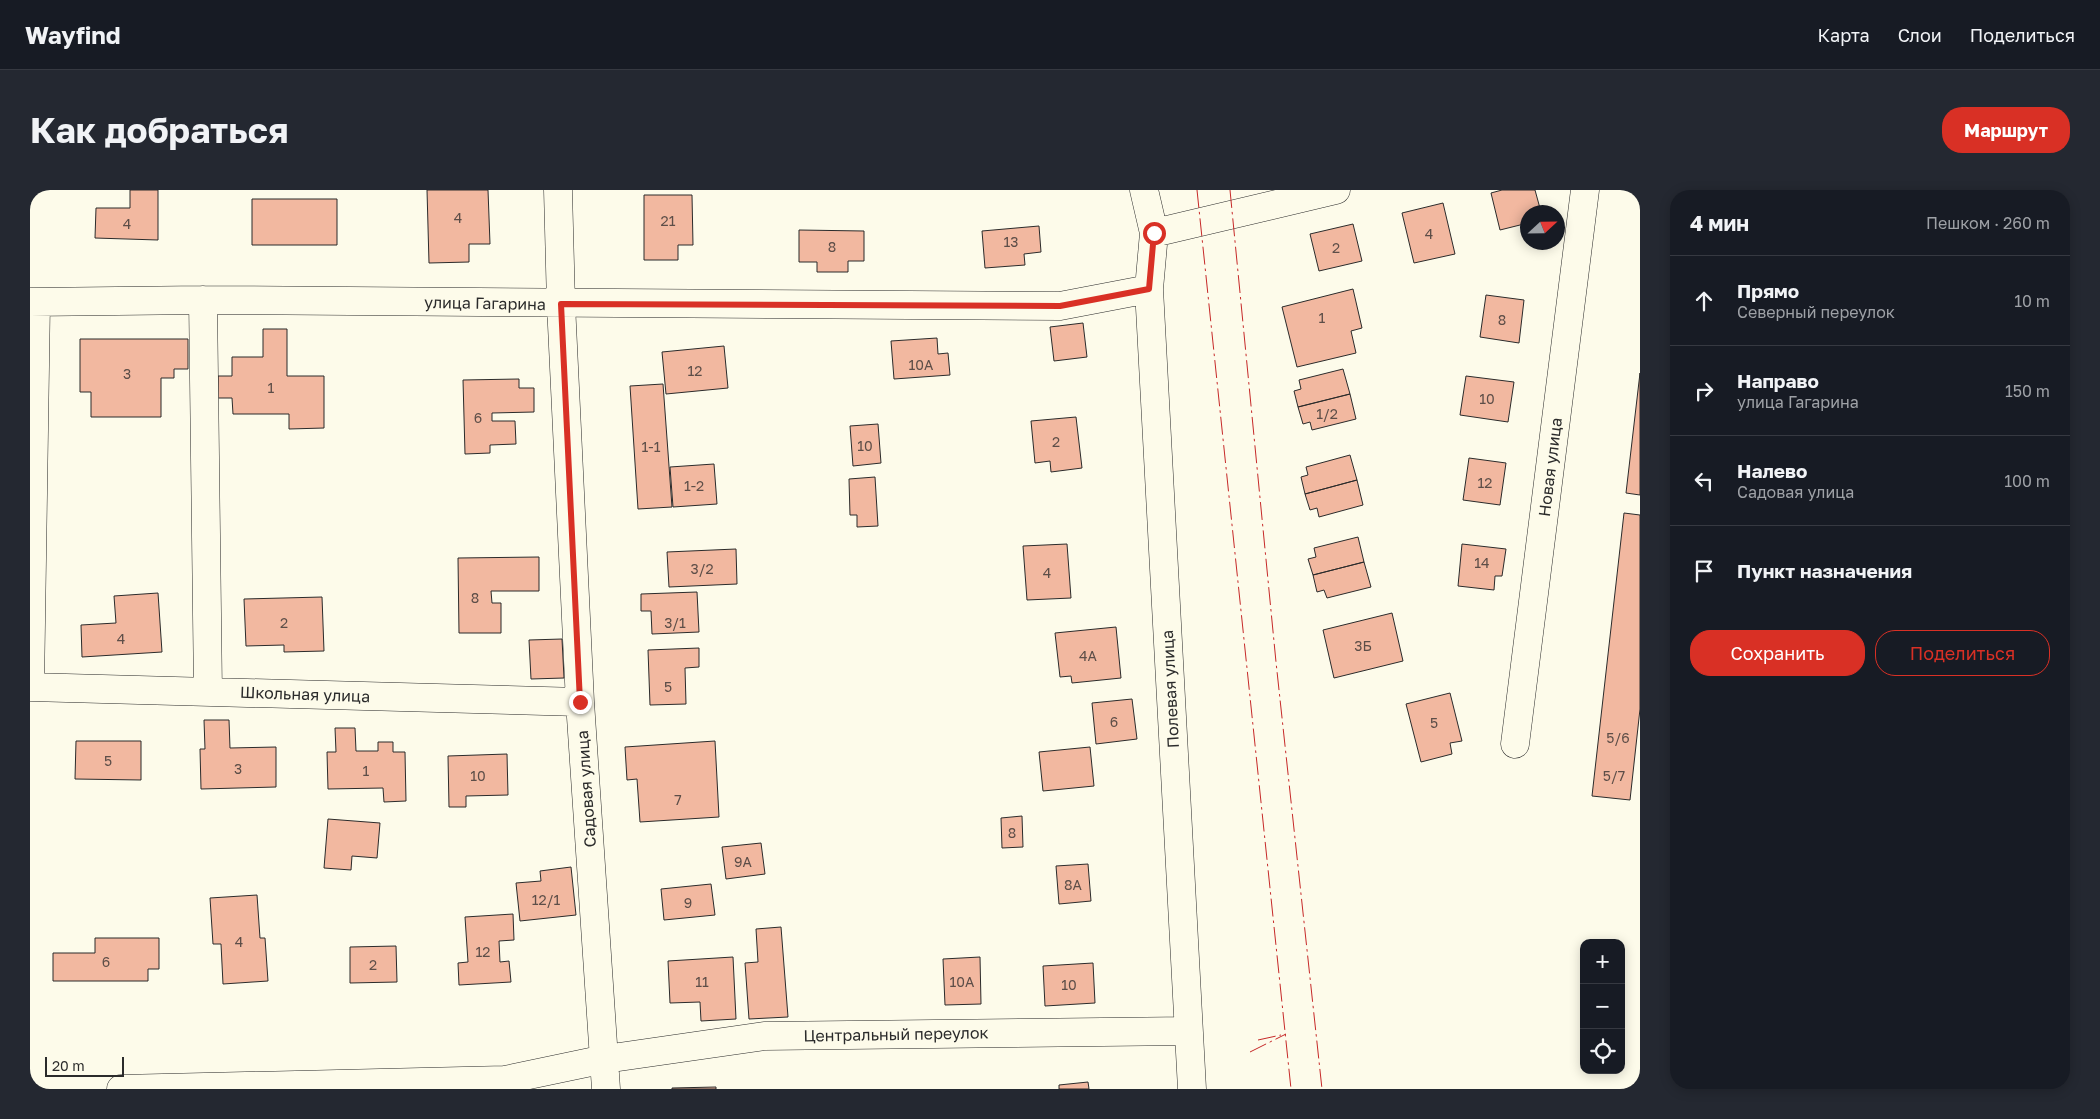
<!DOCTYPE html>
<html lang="ru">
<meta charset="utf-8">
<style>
:root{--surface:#171b24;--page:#242831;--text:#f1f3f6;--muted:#9ea1a6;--line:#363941;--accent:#d93025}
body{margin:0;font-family:"Golos Text",sans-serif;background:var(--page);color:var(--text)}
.controls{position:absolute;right:15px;bottom:15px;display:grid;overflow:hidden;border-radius:10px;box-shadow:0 2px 12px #0003}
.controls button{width:45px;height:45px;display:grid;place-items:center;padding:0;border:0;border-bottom:1px solid var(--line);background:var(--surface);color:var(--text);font:25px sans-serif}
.compass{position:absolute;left:1490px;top:15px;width:45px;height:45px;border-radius:50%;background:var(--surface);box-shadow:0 2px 12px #0003;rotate:68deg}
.scale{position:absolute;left:15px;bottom:12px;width:79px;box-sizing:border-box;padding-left:5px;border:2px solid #2b2b2b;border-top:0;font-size:14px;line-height:18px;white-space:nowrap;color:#2b2b2b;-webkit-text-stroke:4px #fdfbea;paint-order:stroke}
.stop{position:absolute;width:15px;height:15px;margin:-11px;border:4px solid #d93025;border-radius:50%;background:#fff}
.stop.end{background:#d93025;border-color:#fff;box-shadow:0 1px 5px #0008}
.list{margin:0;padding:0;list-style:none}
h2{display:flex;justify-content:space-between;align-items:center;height:65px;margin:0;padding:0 20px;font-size:21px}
h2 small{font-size:16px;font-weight:400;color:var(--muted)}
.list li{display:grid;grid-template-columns:32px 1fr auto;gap:15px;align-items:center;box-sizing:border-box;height:90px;padding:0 20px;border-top:1px solid var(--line)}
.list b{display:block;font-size:19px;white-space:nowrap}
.list p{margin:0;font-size:16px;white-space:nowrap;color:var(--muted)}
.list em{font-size:16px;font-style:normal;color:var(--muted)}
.actions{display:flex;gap:10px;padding:15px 20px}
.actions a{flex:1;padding:11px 0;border:1px solid var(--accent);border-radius:20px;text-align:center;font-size:18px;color:var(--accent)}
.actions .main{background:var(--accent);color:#fff}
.icon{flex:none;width:28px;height:28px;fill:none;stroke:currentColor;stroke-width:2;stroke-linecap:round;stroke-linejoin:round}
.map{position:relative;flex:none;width:1610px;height:899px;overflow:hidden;border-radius:20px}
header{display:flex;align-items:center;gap:30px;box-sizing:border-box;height:70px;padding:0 25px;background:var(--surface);border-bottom:1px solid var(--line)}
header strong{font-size:24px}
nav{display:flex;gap:28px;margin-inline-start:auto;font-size:18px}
.intro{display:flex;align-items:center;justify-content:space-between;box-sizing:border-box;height:120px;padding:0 30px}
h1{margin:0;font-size:35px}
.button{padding:12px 22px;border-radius:20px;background:var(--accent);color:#fff;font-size:18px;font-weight:700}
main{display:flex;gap:30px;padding:0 30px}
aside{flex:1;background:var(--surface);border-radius:20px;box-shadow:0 2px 12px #0003}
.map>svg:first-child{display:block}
</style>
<header>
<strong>Wayfind</strong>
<nav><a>Карта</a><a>Слои</a><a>Поделиться</a></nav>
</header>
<div class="intro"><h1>Как добраться</h1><a class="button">Маршрут</a></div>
<main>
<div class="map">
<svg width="1610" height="899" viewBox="0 0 1610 899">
<rect width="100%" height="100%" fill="#fdfbea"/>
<path fill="#f2b8a0" stroke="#2b2b2b" d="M100,0h28v50l-63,-2 1,-30h34z
M397,0h61l2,54h-21v18l-40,1z
M1472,0h33l6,22h-13v11l-28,7 -9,-37z
M614,5h48l1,50h-15v15h-34z
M222,9h85v46h-85z
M1413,13l12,51 -41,9 -12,-50z
M1323,34l9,37 -43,10 -9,-37z
M1009,36l2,26 -17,2 1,11 -40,3 -3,-37z
M769,40l65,1v30h-16v11h-31v-10h-18z
M1323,99l9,39 -11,3 5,22 -59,14 -15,-60z
M1456,105l38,5 -5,43 -39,-6z
M1053,133l4,34 -33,4 -4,-34z
M233,139h24v47h37v52l-35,1v-15h-56l-1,-16h-14v-22h14v-19h31z
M907,148l1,16 10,-1 2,22 -56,4 -3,-38z
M50,149h108v30h-14v9h-13v39h-70v-25h-11z
M694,156l4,42 -62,6 -4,-42z
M1313,179l7,25 -52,13 -4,-16 7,-2 -2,-9z
M1610,183v122l-14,-2z
M1436,186l48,6 -6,40 -48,-7z
M489,189v9h15v24l-42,1v8h23l1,23 -26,1v8l-25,1 -2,-74z
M633,194l9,123 -34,2 -8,-123z
M1320,204l6,25 -44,11 -2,-8 -7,2 -5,-17z
M1046,227l6,51 -31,4 -1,-11 -15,2 -4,-42z
M848,234l3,39 -28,3 -3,-40z
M1320,265l7,25 -52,14 -4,-17 7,-2 -2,-8z
M1439,268l37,5 -6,42 -37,-5z
M684,274l3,40 -44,3 -3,-40z
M845,287l3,49 -21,1v-12h-7l-1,-36z
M1327,290l6,25 -44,12 -2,-9 -7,2 -5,-16z
M1594,323l16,2v194l-10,91 -38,-4z
M1328,347l6,25 -51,13 -5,-16 8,-2 -2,-9z
M1037,354l4,54 -44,2 -4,-54z
M1432,354l44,5 -4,27h-7l-1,14 -36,-4z
M706,359l1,35 -68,3 -2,-35z
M509,367v34h-48l1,12h9v30h-42l-1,-75z
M1334,372l7,25 -44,11 -3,-8 -7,2 -4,-17z
M667,402l2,40 -47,2 -1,-23h-10v-17z
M128,403l4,59 -80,5 -1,-32 35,-2 -2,-27z
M292,407l2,54 -40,1v-7l-38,1 -2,-47z
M1362,423l11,48 -69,17 -11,-48z
M1086,437l5,51 -49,5 -1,-7 -11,1 -5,-44z
M532,449l2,39 -33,1 -2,-39z
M669,458v19l-14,1 1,36 -36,1 -2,-55z
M1420,503l12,48 -12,2 2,11 -31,8 -15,-58z
M1102,509l5,40 -41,5 -4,-41z
M174,530h25l1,28 46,-1v40l-75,2 -1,-40h5z
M305,538h20l1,23h22v-9h15v10h12l1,49 -22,1 -1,-14 -55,1 -1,-37h9z
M46,551h65v39l-66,-1z
M685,551l4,76 -79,5 -3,-43 -10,1 -2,-33z
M1060,557l4,39 -51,5 -4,-39z
M477,564l1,41 -42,1v11h-17l-1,-51z
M992,626l1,31 -21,1 -1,-30z
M298,629l52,4 -3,35 -25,-2 -1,14 -27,-2z
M731,653l4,31 -39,5 -4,-32z
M1058,674l3,37 -32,3 -3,-38z
M541,677l5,48 -56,6 -4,-38 25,-2 -1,-10z
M681,694l4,31 -51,5 -3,-31z
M227,705l3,43h5l3,43 -45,3 -2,-40h-8l-3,-46z
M483,724l1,26 -15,1 1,21 9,-1 2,21 -52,3 -1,-22 10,-1 -3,-45z
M751,737l7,90 -39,2 -4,-56 13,-1 -2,-33z
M65,748h64v31h-11v12h-95v-28h42z
M366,756l1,36 -47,1v-36z
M703,767l3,62 -35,2 -1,-19 -30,1 -2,-42z
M950,767l1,47 -36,1 -2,-46z
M1063,773l2,40 -50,3 -2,-40z
M1058,892l1,7h-30v-4z
M686,897v2h-44v-1z"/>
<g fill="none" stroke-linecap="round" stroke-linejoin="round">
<g stroke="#2b2b2b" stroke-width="29">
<path id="minor" d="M528,0l3,114 19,398 26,387
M1114,0l10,43 -5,56 43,800
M1124,43l182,-43
M173,110l5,392
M0,112l173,-2 857,6 89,-17
M0,497l550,15
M0,497l6,-385
M1485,554l70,-554
M91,899l384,-9 100,-21 159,-23 424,-5"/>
</g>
<use href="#minor" stroke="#fdfbea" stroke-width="28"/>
<path stroke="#c62828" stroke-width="1" stroke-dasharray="18 4 2.5 4" stroke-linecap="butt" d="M1167,0l94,899
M1200,0l46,472 46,427
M1228,850l23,-5
M1220,862l36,-18"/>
</g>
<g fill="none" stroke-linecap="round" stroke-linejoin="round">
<path stroke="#d93025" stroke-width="6" d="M550,512l-19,-398 499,2 89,-17 5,-56"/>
</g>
<g text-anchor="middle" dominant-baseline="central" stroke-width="4" stroke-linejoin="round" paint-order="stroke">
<g font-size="14" fill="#5d4e48">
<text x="428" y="27">4</text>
<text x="638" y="30">21</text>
<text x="97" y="33">4</text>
<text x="1399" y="43">4</text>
<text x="981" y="51">13</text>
<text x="802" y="56">8</text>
<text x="1306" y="57">2</text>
<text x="1292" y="127">1</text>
<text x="1472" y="129">8</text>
<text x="891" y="174">10А</text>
<text x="665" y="180">12</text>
<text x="97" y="183">3</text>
<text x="241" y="197">1</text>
<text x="1457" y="208">10</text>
<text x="1297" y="223">1/2</text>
<text x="448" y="227">6</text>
<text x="1026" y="251">2</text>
<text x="835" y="255">10</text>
<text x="621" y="256">1-1</text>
<text x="1455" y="292">12</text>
<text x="664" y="295">1-2</text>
<text x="1452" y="372">14</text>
<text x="672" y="378">3/2</text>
<text x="1017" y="382">4</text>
<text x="445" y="407">8</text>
<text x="254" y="432">2</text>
<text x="645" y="432">3/1</text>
<text x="91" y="448">4</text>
<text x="1333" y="455">3Б</text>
<text x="1058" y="465">4А</text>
<text x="638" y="496">5</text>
<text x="1084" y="531">6</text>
<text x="1404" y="532">5</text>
<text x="1588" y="547">5/6</text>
<text x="78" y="570">5</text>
<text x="208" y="578">3</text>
<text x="336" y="580">1</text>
<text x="448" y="585">10</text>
<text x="1584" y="585">5/7</text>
<text x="648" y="609">7</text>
<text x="982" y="642">8</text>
<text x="713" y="671">9А</text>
<text x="1043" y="694">8А</text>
<text x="516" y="709">12/1</text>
<text x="658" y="712">9</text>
<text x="209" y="751">4</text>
<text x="453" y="761">12</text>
<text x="76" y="771">6</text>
<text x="343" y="774">2</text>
<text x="672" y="791">11</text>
<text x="932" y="791">10А</text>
<text x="1039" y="794">10</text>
</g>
<g font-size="16" fill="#2b2b2b" stroke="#fdfbea">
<text transform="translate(455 113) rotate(1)">улица Гагарина</text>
<text transform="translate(1520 277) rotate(-83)">Новая улица</text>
<text transform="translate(1140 499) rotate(-93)">Полевая улица</text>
<text transform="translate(275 504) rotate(2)">Школьная улица</text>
<text transform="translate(556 599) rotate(-94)">Садовая улица</text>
<text transform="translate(866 844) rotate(-1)">Центральный переулок</text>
</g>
</g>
</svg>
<div class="controls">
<button>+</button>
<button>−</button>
<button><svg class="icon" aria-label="locate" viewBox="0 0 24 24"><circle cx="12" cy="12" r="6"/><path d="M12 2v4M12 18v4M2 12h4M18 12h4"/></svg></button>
</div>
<svg class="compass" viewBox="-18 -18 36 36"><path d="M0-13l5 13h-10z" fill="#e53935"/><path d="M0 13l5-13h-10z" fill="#9ea1a6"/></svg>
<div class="scale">20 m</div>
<div class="stop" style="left:1124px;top:43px"></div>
<div class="stop end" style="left:550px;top:512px"></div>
</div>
<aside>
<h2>4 мин<small>Пешком · 260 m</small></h2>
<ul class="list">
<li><svg class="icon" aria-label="ahead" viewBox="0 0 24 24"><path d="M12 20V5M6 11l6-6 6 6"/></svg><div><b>Прямо</b><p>Северный переулок</p></div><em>10 m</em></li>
<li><svg class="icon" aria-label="right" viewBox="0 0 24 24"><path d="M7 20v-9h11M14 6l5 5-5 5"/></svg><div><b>Направо</b><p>улица Гагарина</p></div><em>150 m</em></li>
<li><svg class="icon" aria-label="left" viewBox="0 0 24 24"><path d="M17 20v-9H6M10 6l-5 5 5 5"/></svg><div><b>Налево</b><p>Садовая улица</p></div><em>100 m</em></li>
<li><svg class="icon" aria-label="arrive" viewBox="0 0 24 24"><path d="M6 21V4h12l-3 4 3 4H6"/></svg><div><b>Пункт назначения</b></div></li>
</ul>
<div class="actions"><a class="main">Сохранить</a><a>Поделиться</a></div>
</aside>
</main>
